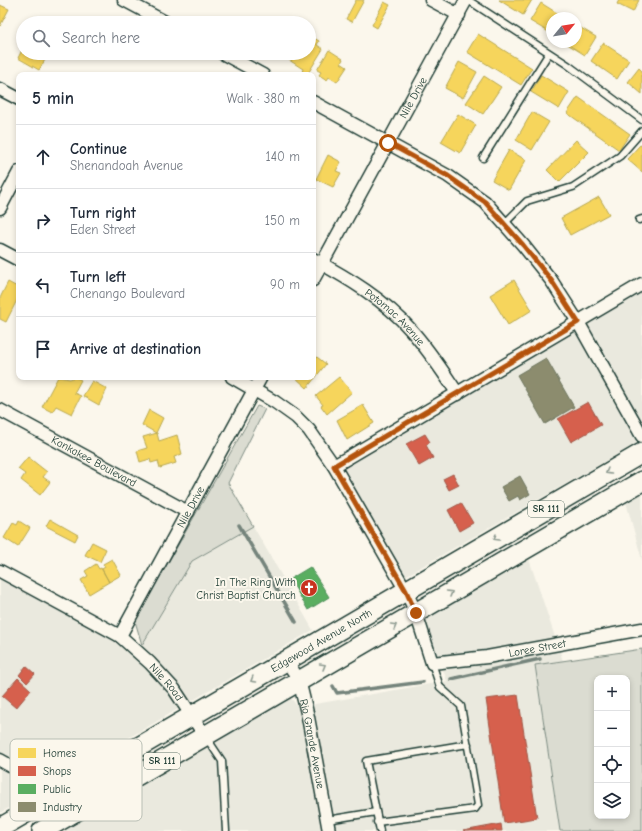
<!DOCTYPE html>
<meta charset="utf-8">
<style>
:root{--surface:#fff;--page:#f2f2f3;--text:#1f2937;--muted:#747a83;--line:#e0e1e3}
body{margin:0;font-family:"Comic Neue",sans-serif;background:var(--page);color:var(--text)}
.controls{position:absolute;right:12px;bottom:12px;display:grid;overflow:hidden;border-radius:8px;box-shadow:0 2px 6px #0003}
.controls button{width:36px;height:36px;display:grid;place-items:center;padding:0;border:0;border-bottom:1px solid var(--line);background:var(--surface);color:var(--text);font:20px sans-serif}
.compass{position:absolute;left:546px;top:12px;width:36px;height:36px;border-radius:50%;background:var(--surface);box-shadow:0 2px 6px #0003;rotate:60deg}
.stop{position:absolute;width:12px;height:12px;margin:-9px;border:3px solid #b45309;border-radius:50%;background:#fff}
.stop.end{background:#b45309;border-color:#fff;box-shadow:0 1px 4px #0008}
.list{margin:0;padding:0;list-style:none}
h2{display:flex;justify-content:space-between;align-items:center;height:52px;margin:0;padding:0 16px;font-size:17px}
h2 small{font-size:13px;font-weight:400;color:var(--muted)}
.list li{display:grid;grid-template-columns:26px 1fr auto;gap:12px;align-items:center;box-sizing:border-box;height:64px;padding:0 16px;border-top:1px solid var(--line)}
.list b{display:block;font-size:15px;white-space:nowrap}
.list p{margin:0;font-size:13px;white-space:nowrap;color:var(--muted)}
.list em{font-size:13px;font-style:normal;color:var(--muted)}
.icon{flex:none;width:22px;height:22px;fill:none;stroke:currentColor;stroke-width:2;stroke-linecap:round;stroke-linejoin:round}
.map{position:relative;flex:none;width:642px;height:831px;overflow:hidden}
.search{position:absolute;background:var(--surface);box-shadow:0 2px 6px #0003;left:16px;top:16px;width:300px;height:44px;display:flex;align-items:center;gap:10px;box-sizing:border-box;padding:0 14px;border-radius:22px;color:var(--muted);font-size:15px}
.panel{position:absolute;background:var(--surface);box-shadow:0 2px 6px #0003;left:16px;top:72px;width:300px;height:308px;border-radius:8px}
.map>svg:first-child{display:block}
</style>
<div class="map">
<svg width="642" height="831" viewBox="0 0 642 831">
<rect width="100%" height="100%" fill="#fbf7ec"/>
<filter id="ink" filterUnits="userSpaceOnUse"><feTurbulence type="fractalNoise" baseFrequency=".025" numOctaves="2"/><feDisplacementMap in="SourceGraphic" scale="8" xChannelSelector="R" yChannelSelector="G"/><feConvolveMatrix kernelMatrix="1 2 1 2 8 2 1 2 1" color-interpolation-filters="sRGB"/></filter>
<g filter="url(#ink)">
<path fill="#eae9de" d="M642,291v149l-247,142 -64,-107z
M642,493v67l-16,-58z
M253,526l60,104 -313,183v-235l117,63 19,15 56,-95z
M529,559l34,102 -28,5 25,165h-500l230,-134 8,10 149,-26 -22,-61z"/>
<path fill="#dbdcd1" stroke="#7d8c82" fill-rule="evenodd" d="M257,406l8,3 -37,74 25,43 -61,35 -50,84 -7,-24z
M642,649v182h-82l-25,-166zM597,678h30v138h-30z"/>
<path fill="#f6d55c" stroke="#b6a750" d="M356,0h8l-12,22 -6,-3z
M499,0h33l-9,15z
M619,0h20l-6,12 -16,-8z
M384,2l6,3 -13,23 -5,-3z
M541,3l24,15h-13v16l-22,-13z
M0,5l9,4 -9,17z
M576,25l20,12 -11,18 -21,-13h12z
M478,34l54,34 -11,17 -54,-33z
M309,35l10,6 -2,4 6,4 -16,26 -5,-3 1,-3 -14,-9 5,-7h15z
M603,43l26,17 -12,19 -26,-18z
M23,48v5h26l-10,17 -21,-12z
M329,50l14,9 -2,4 6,4 -10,15 -8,-5 -2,3 -8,-5 2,-3 -4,-2z
M459,62l18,10 -14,26 -18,-10z
M639,68l3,3v23l-14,-12z
M541,75l28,17 -10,17 -28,-17z
M484,76l17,11 -18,27 -17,-11z
M578,97l52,37 -11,16 -52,-37z
M532,112l17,10 -17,28 -16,-10z
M458,114l18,11 -16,28 -19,-11z
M576,140l13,12 -30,30 -12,-12z
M640,145l2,1v26l-15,-13z
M509,150l17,10 -17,30 -17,-10z
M328,155l13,7 -5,9 5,2 -8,14 -17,-8z
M599,197l10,17 -39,21 -9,-17z
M514,280l18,30 -24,15 -18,-30z
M8,282l11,6v8l-13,26 -6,-3v-21z
M313,354l13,10 -19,24 -12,-11h18z
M58,377l12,2 5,-2 6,3 -7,13 7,3 -9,18 -16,-8 -4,6 -10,-5z
M339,377l13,15 -25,22 -6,-8 2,-1 -7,-9z
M92,381l15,8 -8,16 -16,-9z
M363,405l11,18 -27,17 -10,-20z
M149,410l14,8 -7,15 -14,-8z
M157,433l2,8 18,-6 5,19 -8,3 2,6 -16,5 -2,-7 -7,2 -1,-4 -10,3 -3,-11 10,-3 -4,-11z
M28,457l19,15 -4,5 7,5 -10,13 -19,-15 4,-6 -7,-5z
M50,519l28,16 -3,6 -29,-15z
M19,521l11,7 -12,19 -14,-9 9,-15 4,2z
M92,542l14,7 -6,13 -15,-7z
M112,559l9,16 -12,7 -7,-13 3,-2 -2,-3z
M96,564l3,5 2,-1 8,14 -20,12 -8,-14 7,-4 -3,-5z"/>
<path fill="#d6604d" stroke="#9f5646" d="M588,402l13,23 -30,17 -13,-23z
M425,434l5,8 -4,3 7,13 -14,8 -13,-22z
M453,474l6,11 -10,5 -6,-11z
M461,503l12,20 -14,8 -11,-21z
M26,666l9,8 -8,9 -8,-8z
M18,678l13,12 -15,18 -14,-12z
M518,695l19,123 -33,5 -18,-124z
M501,824l1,7h-39z"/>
<path fill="#5aae61" stroke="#488c54" d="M310,567l19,30 -21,13 -18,-31z"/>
<path fill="#8c8c6e" stroke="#6b745d" d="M546,358l28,49 -29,17 -28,-49z
M520,476l10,18 -10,6 -2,-4 -9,5 -8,-14z"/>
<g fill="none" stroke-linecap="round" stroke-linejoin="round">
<path stroke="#74847b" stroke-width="3.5" d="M239,525l57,97
M451,679l89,-20
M333,686l4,7 86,-11"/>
<g stroke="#1f3d34" stroke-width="9">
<path id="lane" d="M468,0l100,65 74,55
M483,158l66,-105
M639,220l3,-1
M504,224l23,-23 46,-14 47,-31 22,-25
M206,737l16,24 4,70
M327,820l49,-8
M377,822l98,-13 3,-4 -17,-99 -21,-19 -8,-24
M380,831l-14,-70 102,-17"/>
</g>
<g stroke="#1f3d34" stroke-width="15">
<g id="street">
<path d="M124,0l43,23"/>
<path d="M431,0l28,15"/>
<path d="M222,53l41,22"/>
<path d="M0,89l19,10"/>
<path d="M313,102l135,74 37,26 38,43 28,35 27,42 64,114"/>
<path d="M0,208l19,-36"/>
<path d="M0,250l19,10"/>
<path id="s1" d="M313,259c35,19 72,41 98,71 18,20 32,42 47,64"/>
<path id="s2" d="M313,280l153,-280"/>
<path id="s3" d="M232,377l43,25 21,15 13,13 25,36 72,125 10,22 16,50 55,-6 155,-28"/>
<path id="s4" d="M0,410l188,102"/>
<path d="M334,466l308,-182"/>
<path id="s5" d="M0,571l120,65 30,27 24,26 31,47"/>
<path id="s6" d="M120,636l141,-259"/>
<path id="s7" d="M286,660l13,20 9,37 21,114"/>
<path d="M0,760l27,15 21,25 13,20"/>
</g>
</g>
<g stroke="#1f3d34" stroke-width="22">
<g id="primary">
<path id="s8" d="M0,828l642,-375"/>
<path d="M42,831l600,-350"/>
</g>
</g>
<use href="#lane" stroke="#fbf7ec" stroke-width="6"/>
<use href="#street" stroke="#fbf7ec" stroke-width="12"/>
<use href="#primary" stroke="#fbf7ec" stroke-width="19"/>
</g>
<defs><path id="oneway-chevron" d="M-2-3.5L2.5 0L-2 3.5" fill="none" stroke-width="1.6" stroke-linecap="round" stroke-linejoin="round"/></defs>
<g stroke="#8d9a90">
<use href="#oneway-chevron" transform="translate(608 472) rotate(150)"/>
<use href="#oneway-chevron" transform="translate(496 538) rotate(150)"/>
<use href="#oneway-chevron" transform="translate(450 593) rotate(-30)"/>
<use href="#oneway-chevron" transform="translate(394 626) rotate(-30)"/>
<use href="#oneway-chevron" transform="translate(323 666) rotate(-30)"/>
<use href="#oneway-chevron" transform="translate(253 680) rotate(149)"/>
</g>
</g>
<g fill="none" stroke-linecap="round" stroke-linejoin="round" filter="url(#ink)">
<path stroke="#b45309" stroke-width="5" d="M388,143l60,33 37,26 38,43 28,35 27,42 -244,144 72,125 10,22"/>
</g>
<defs>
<g id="church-disc" transform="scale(0.9)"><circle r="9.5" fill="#c8321e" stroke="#fbf7ec"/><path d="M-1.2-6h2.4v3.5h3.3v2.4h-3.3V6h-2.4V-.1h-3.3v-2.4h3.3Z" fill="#fff"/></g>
</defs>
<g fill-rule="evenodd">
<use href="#church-disc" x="309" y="588"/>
</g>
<g text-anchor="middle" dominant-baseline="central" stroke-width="4" stroke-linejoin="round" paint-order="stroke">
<g fill="#fbf7ec" stroke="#61756b" stroke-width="1">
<rect x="528" y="501" width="36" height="16" rx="3"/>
<rect x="144" y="753" width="36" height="16" rx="3"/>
</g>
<g font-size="10" font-weight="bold" fill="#1f3d34">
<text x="546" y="509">SR 111</text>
<text x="162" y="761">SR 111</text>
</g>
<g font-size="11" fill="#1f3d34" stroke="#fbf7ec">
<text stroke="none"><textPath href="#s2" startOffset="208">Nile Drive</textPath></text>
<text stroke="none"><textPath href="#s1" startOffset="101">Potomac Avenue</textPath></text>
<text stroke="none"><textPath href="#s4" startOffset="107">Kankakee Boulevard</textPath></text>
<text stroke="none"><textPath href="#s6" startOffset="147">Nile Drive</textPath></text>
<text stroke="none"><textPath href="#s8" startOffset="372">Edgewood Avenue North</textPath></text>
<text stroke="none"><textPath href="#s3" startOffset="465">Loree Street</textPath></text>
<text stroke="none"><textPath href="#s5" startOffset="202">Nile Road</textPath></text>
<text stroke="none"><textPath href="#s7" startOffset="89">Rio Grande Avenue</textPath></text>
</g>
<g font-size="11" fill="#1f3d34" stroke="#fbf7ec" text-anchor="end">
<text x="296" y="582">In The Ring With<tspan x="296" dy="13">Christ Baptist Church</tspan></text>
</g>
</g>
<rect x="10" y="739" width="132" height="82" rx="6" fill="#fbf7ec" stroke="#b9bfb5" stroke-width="1"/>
<rect x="18" y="748" width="18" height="10" fill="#f6d55c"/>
<rect x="18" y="766" width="18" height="10" fill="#d6604d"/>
<rect x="18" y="784" width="18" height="10" fill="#5aae61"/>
<rect x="18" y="802" width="18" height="10" fill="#8c8c6e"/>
<g font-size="11" fill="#1f3d34">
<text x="43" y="757">Homes</text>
<text x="43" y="775">Shops</text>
<text x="43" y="793">Public</text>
<text x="43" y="811">Industry</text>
</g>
</svg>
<div class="controls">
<button>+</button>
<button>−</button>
<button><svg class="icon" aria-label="locate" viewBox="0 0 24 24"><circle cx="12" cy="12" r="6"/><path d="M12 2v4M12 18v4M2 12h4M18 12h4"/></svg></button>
<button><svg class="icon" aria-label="layers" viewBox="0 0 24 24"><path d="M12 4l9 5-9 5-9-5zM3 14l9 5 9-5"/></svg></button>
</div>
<svg class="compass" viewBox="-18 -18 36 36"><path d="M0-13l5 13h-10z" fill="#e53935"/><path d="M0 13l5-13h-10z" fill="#747a83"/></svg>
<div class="stop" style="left:388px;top:143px"></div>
<div class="stop end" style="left:416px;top:613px"></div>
<div class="search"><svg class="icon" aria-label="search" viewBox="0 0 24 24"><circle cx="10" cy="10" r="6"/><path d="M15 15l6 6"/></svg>Search here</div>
<section class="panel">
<h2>5 min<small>Walk · 380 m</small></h2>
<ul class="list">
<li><svg class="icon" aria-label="ahead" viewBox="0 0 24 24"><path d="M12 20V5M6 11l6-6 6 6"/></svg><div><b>Continue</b><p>Shenandoah Avenue</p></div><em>140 m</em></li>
<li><svg class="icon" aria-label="right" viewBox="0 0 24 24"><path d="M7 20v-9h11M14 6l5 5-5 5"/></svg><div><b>Turn right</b><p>Eden Street</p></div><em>150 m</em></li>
<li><svg class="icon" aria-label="left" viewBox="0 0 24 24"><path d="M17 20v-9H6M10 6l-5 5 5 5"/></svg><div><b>Turn left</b><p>Chenango Boulevard</p></div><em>90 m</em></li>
<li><svg class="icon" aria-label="arrive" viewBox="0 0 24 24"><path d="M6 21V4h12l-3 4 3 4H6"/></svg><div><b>Arrive at destination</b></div></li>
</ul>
</section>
</div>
